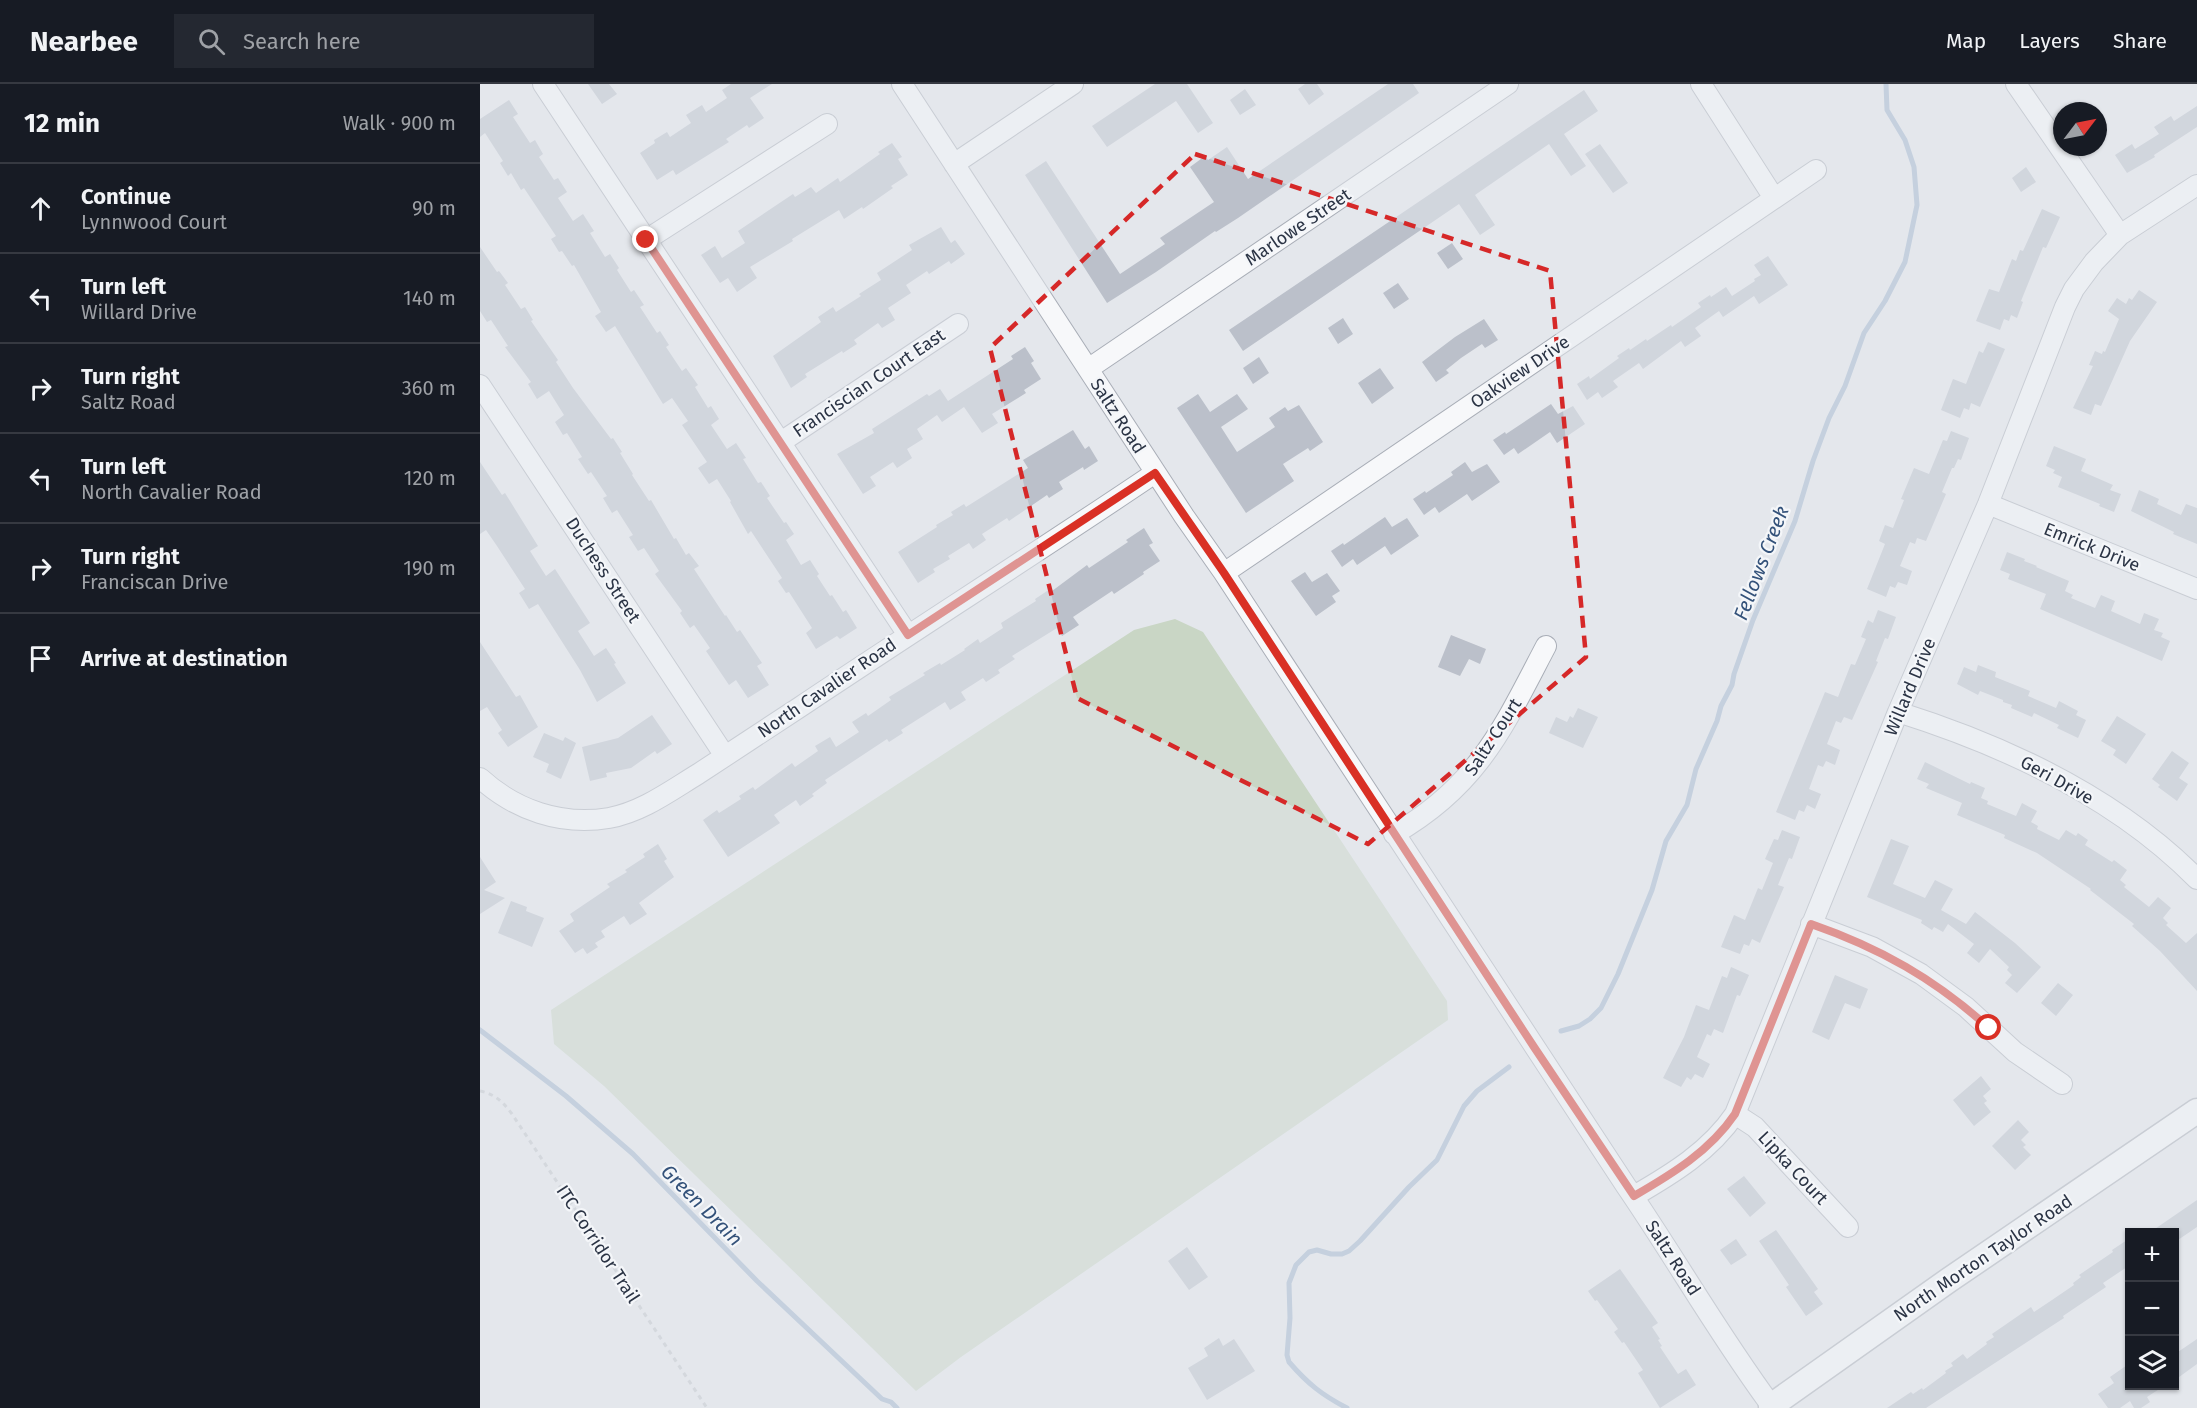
<!DOCTYPE html>
<meta charset="utf-8">
<style>
:root{--surface:#171b24;--page:#242831;--text:#f1f3f6;--muted:#9ea1a6;--line:#363941}
body{margin:0;font-family:"Fira Sans",sans-serif;background:var(--page);color:var(--text)}
.controls{position:absolute;right:18px;bottom:18px;display:grid;overflow:hidden;border-radius:0px;box-shadow:0 2px 4px #0004}
.controls button{width:54px;height:54px;display:grid;place-items:center;padding:0;border:0;border-bottom:2px solid var(--line);background:var(--surface);color:var(--text);font:30px sans-serif}
.compass{position:absolute;left:1573px;top:18px;width:54px;height:54px;border-radius:50%;background:var(--surface);box-shadow:0 2px 4px #0004;rotate:58deg}
.stop{position:absolute;width:18px;height:18px;margin:-14px;border:4px solid #d93025;border-radius:50%;background:#fff}
.stop.end{background:#d93025;border-color:#fff;box-shadow:0 2px 6px #0008}
.list{margin:0;padding:0;list-style:none}
h2{display:flex;justify-content:space-between;align-items:center;height:78px;margin:0;padding:0 24px;font-size:26px}
h2 small{font-size:20px;font-weight:400;color:var(--muted)}
.list li{display:grid;grid-template-columns:39px 1fr auto;gap:18px;align-items:center;box-sizing:border-box;height:90px;padding:0 24px;border-top:2px solid var(--line)}
.list b{display:block;font-size:22px;white-space:nowrap}
.list p{margin:0;font-size:20px;white-space:nowrap;color:var(--muted)}
.list em{font-size:20px;font-style:normal;color:var(--muted)}
.icon{flex:none;width:33px;height:33px;fill:none;stroke:currentColor;stroke-width:2;stroke-linecap:round;stroke-linejoin:round}
.map{position:relative;flex:none;width:1717px;height:1324px;overflow:hidden}
header{display:flex;align-items:center;gap:36px;box-sizing:border-box;height:84px;padding:0 30px;background:var(--surface);border-bottom:2px solid var(--line)}
header strong{font-size:28px}
nav{display:flex;gap:33px;margin-inline-start:auto;font-size:21px}
.search{width:420px;height:54px;background:var(--page);display:flex;align-items:center;gap:15px;box-sizing:border-box;padding:0 21px;border-radius:0px;color:var(--muted);font-size:22px}
main{display:flex}
aside{flex:1;background:var(--surface)}
.map>svg:first-child{display:block}
</style>
<header>
<strong>Nearbee</strong>
<div class="search"><svg class="icon" aria-label="search" viewBox="0 0 24 24"><circle cx="10" cy="10" r="6"/><path d="M15 15l6 6"/></svg>Search here</div>
<nav><a>Map</a><a>Layers</a><a>Share</a></nav>
</header>
<main>
<aside>
<h2>12 min<small>Walk · 900 m</small></h2>
<ul class="list">
<li><svg class="icon" aria-label="ahead" viewBox="0 0 24 24"><path d="M12 20V5M6 11l6-6 6 6"/></svg><div><b>Continue</b><p>Lynnwood Court</p></div><em>90 m</em></li>
<li><svg class="icon" aria-label="left" viewBox="0 0 24 24"><path d="M17 20v-9H6M10 6l-5 5 5 5"/></svg><div><b>Turn left</b><p>Willard Drive</p></div><em>140 m</em></li>
<li><svg class="icon" aria-label="right" viewBox="0 0 24 24"><path d="M7 20v-9h11M14 6l5 5-5 5"/></svg><div><b>Turn right</b><p>Saltz Road</p></div><em>360 m</em></li>
<li><svg class="icon" aria-label="left" viewBox="0 0 24 24"><path d="M17 20v-9H6M10 6l-5 5 5 5"/></svg><div><b>Turn left</b><p>North Cavalier Road</p></div><em>120 m</em></li>
<li><svg class="icon" aria-label="right" viewBox="0 0 24 24"><path d="M7 20v-9h11M14 6l5 5-5 5"/></svg><div><b>Turn right</b><p>Franciscan Drive</p></div><em>190 m</em></li>
<li><svg class="icon" aria-label="arrive" viewBox="0 0 24 24"><path d="M6 21V4h12l-3 4 3 4H6"/></svg><div><b>Arrive at destination</b></div></li>
</ul>
</aside>
<div class="map">
<svg width="1717" height="1324" viewBox="0 0 1717 1324">
<rect width="100%" height="100%" fill="#e4e7ec"/>
<path fill="#c9d6c5" d="M695,535l28,13 244,369 1,19 -487,337 -45,34 -312,-305 -50,-42 -3,-34 583,-380z"/>
<g fill="none" stroke-linecap="round" stroke-linejoin="round">
<path stroke="#9fb4cc" stroke-width="5" d="M0,946l86,66 67,58 124,127 125,118 9,3 6,6
M1081,947l18,-5 11,-7 11,-11 17,-34 34,-84 14,-49 21,-36 9,-36 21,-48 4,-15 11,-21 2,-11 19,-54 42,-99 18,-60 16,-43 16,-32 19,-53 21,-32 20,-39 12,-57 -3,-38 -9,-27 -18,-30 -1,-26
M867,1324c-25,-13 -39,-24 -58,-46l-2,-7 3,-37 -1,-35 7,-18 13,-13 8,-2 14,4h11l7,-3 11,-10 49,-54 28,-27 27,-54 13,-15 32,-24"/>
</g>
<path fill="#bbc0ca" d="M108,0h21l8,10 -15,10z
M251,0h41l-22,14 14,20 -15,10 -2,-3 -21,14 3,3 -53,33 -3,-5 -16,10 -17,-27 15,-10 -1,-3 13,-8 3,5 21,-14 -5,-8 16,-10 4,7 21,-14 -5,-8z
M675,0h32l26,39 -15,10 -22,-32 -69,46 -15,-21z
M825,0h12l7,10 -15,11 -11,-16z
M908,0h25l6,9 -181,125 -22,14 -1,-1 -59,41 -49,31 -82,-128 21,-14 74,113 45,-30 -5,-6 54,-36 -24,-35 15,-11 3,4 19,-13 21,32z
M765,5l11,16 -16,10 -10,-15z
M1104,6l14,21 -34,23 22,32 -15,10 -22,-32 -74,51 20,30 -15,10 -21,-31 -216,147 -14,-21z
M29,16l9,14 -5,3 17,26 5,-3 8,14 -4,3 15,23 4,-2 9,14 -9,6 15,23 10,-7 11,17 -4,2 15,24 5,-3 9,14 -2,2 14,22 3,-2 10,15 -4,2 17,26 3,-2 9,14 -3,2 16,24 4,-3 12,17 -3,2 13,21 3,-2 8,13 -8,6 16,24 9,-6 10,15 -3,1 15,24 3,-1 9,14 -3,2 17,25 2,-1 8,12 -8,6 15,25 9,-5 9,14 -2,2 13,20 2,-1 11,17 3,-2 11,18 -17,11 -3,-3 -21,13 -10,-16 6,-5 -23,-36 -3,1 -8,-12 4,-3 -31,-47 -3,3 -18,-32 1,-1 -14,-22 -8,5 -11,-16 9,-6 -25,-37 6,-4 -16,-23 -9,6 -48,-78 -9,6 -11,-16 6,-4 -27,-47 -2,1 -10,-15 -3,1 -8,-13 5,-3 -32,-48 -3,2 -10,-17 -3,3 -8,-13 3,-2 -18,-28 -5,4v-18z
M1717,22v21l-43,28 1,2 -28,16 -12,-18 17,-11 3,5 24,-15 -5,-7 17,-11 3,5z
M412,59l10,14 -4,2 10,16 -17,11 2,2 -30,21 -1,-2 -18,12 -5,-9 -47,29 1,2 -43,26 7,11 -20,14 -9,-14 -8,5 -19,-28 14,-9 7,12 23,-15 -7,-12 55,-37 2,3 16,-10 5,6 22,-15 2,4 40,-28 -2,-2z
M1120,60l28,39 -15,10 -28,-39z
M1546,83l10,15 -15,10 -9,-14z
M1562,125l18,8 -14,31 -3,-1 -22,54 2,1 -6,16 -6,-3 -2,6 -5,-2 -4,11 -24,-9 13,-32 10,3 13,-33 4,2 4,-11 3,1z
M461,143l10,16 4,-3 10,14 -14,10 -2,-3 -20,13 -2,-3 -21,14 5,8 -23,15 7,12 -13,8 -4,-5 -24,17 3,4 -14,9 -1,-2 -37,23 2,3 -16,11 -18,-32 48,-34 -3,-5 15,-10 3,5 25,-16 -2,-2 22,-14 -4,-7 35,-23 -3,-5z
M972,159l11,16 -15,10 -11,-16z
M0,163l17,25 2,-1 9,12 -3,2 16,24 4,-2 8,13 -2,1 27,39 -2,2 17,26 38,51 2,-1 9,14 -2,1 13,21 -1,1 17,26 2,-1 23,39 2,-1 10,17 3,-2 10,13 -5,3 31,47 1,-1 11,17 3,-2 22,33 -5,3 12,19 -21,13 -12,-18 -7,5 -23,-34 4,-3 -16,-23 -4,3 -10,-15 2,-2 -27,-37 4,-3 -15,-23 -6,3 -9,-14 4,-2 -16,-25 -5,3 -9,-15 4,-2 -16,-24 -3,2 -10,-15 4,-2 -15,-24 -4,2 -8,-13 9,-7 -15,-24 -12,8 -9,-15 3,-2 -26,-35 3,-1 -17,-26 -4,2 -7,-11z
M1288,172l20,29 -29,19 -5,-8 -31,21 -4,-6 -24,17 6,8 -16,11 -4,-6 -38,28 -4,-6 -26,18 5,6 -16,11 -4,-6 -11,8 -10,-16 12,-8 1,3 29,-21 -2,-2 12,-8 1,2 16,-11 1,2 24,-16 1,2 29,-20 -3,-4 12,-8 1,2 15,-10 6,9 23,-15 -1,-2 7,-4 -7,-10z
M918,199l11,16 -15,10 -11,-16z
M1659,206l18,12 -27,39 -29,65 -6,-2 -4,11 -18,-7 20,-42 -4,-1 6,-14 7,3 1,-3 2,1 14,-33 -11,-8 9,-13 9,6 3,-6 3,2z
M863,234l10,16 -15,10 -10,-16z
M1004,235l14,21 -13,8 -3,-4 -21,14 -15,12 3,3 -13,9 -14,-20 33,-25z
M1508,258l17,7 -25,58 -9,-4 -2,7 -5,-2 -4,10 -19,-8 12,-31 13,5 13,-33 4,2z
M545,263l9,14 -3,2 10,16 -17,11 2,3 -34,21 6,9 -16,10 -18,-26 -22,15 -5,-7 -20,14 6,10 -16,10 5,9 -15,10 -4,-6 -23,15 6,9 -13,8 -26,-40 37,-21 -2,-4 55,-35 2,2 11,-7 8,12 65,-42 -2,-3z
M779,273l10,16 -16,11 -10,-16z
M900,284l14,20 -22,16 -14,-21z
M718,310l12,18 27,-18 11,15 -27,18 16,25 38,-25 -6,-9 16,-11 3,4 11,-6 24,37 -13,9 -2,-3 -25,16 11,17 -48,32 -69,-105z
M1071,320l7,10 15,-8 12,18 -28,19 -7,-11 -32,22 -4,-6 -10,7 -11,-15 12,-8 1,2z
M593,346l12,19 4,-3 9,15 -14,9 -1,-3 -24,15 4,7 -14,9 -2,-3 -38,26 -2,-3 -25,16 4,6 -13,9 -4,-6 -21,13 2,3 -17,10 2,3 -17,11 -20,-31 39,-25 -1,-2 17,-10 -2,-3 13,-8 2,3 62,-39 -5,-8z
M1471,347l18,7 -8,22 -3,-1 -4,9h-2l-10,24 4,2 -20,47 -9,-3 -2,6 -5,-2 -10,24 12,5 -5,14 -9,-3 -3,6 -5,-2 -4,11 -19,-8 18,-45 -6,-3 6,-16 8,3 11,-28 -3,-1 13,-31 15,6 14,-34 4,1z
M1574,362l32,13 -5,12 32,14 -3,5 11,4 -7,18 -15,-6 1,-2 -42,-17 4,-10 -9,-4 2,-3 -9,-4z
M0,378l22,33 3,-2 33,53 -8,5 16,25 9,-7 35,54 -12,8 16,25 12,-8 10,15 -2,1 12,19 -29,19 -17,-32 -42,-66 -9,5 -10,-16 6,-4 -28,-43 -11,-16 -6,4z
M985,378l7,10 15,-8 13,18 -28,19 -5,-7 -28,19 -4,-6 -11,8 -11,-16 12,-8 1,2 27,-18 -2,-3z
M1659,406l20,9 -2,5 24,11 5,-11 11,4v36l-24,-10 1,-2 -43,-21z
M905,433l7,10 15,-9 12,18 -28,19 -6,-9 -28,19 -4,-6 -11,8 -11,-16 12,-8 1,2z
M664,444l9,15 -4,2 11,16 -17,11 1,2 -30,20 -2,-3 -39,26 6,8 -17,11 -5,-8 -45,28 3,3 -17,11 2,3 -14,9 -3,-4 -22,14 5,8 -16,10 -5,-8 -44,28 2,3 -14,9 -2,-3 -62,41 2,3 -15,11 2,2 -14,10 -4,-6 -22,15 6,8 -52,34 -25,-37 14,-10 2,3 22,-14 -2,-3 14,-9 2,3 37,-27 3,4 23,-16 -3,-5 15,-9 6,10 23,-15 -7,-10 14,-9 2,3 23,-16 -2,-3 36,-22 -2,-2 17,-10 1,2 24,-15 -1,-1 14,-10 2,4 23,-15 -2,-5 35,-22 -1,-2 15,-10 2,2 35,-26 2,3 39,-26 -2,-2z
M1527,468l18,7 -1,2 13,5 -1,1 33,14 -4,10 8,4 -2,3 24,10 6,-13 14,6 -4,10 29,13 4,-11 15,6 -5,11 9,3 -2,4 9,4 -8,20 -122,-52 6,-15 -38,-15 2,-5 -10,-4z
M825,488l7,10 15,-9 13,18 -8,5 4,6 -20,14 -25,-35z
M1398,526l18,7 -8,22 -3,-1 -9,23 2,1 -26,58 -8,-3 -3,6 -5,-2 -9,23 13,6 -5,15 -9,-4 -3,6 -5,-2 -9,24 12,5 -6,15 -8,-4 -3,7 -5,-2 -4,10 -19,-8 49,-120 13,5 13,-33 4,1 11,-26 -5,-2 7,-17 5,3z
M971,551l35,14 -6,15 -11,-5 -9,17 -22,-9z
M0,558l36,55 4,-2 18,32 -30,20 -10,-14 4,-3 -15,-23 -7,4z
M1498,581l18,7 -1,5 35,14 -2,5 28,12 3,-7 19,10 -2,4 10,5 -8,18 -21,-10 2,-3 -25,-12 -2,4 -21,-9 1,-3 -9,-3v-2l-23,-9 -2,4 -21,-11 7,-17 12,5z
M1098,624l20,9 -15,31 -34,-15 7,-16 11,5 3,-6 3,2z
M172,631l20,29 -15,10 -2,-3 -24,17 -25,5 1,4 -17,4 -8,-34 36,-9z
M1637,632l29,18 -20,30 -13,-9 3,-5 -15,-9z
M64,649l19,8 2,-4 11,6 -15,36 -15,-7 3,-8 -16,-7z
M1692,667l17,12 -10,15 9,6 -11,17 -19,-14 2,-2 -8,-6z
M1445,678l45,22 1,-2 14,6 -4,10 7,3 -1,3 29,12 6,-13 15,8 -6,11 7,4 -1,3 22,11 7,-10 10,6 2,-3 10,7 -3,5 27,17 2,-2 13,10 -7,10 6,5 -2,2 25,20 9,-10 13,11 -8,10 5,5 -2,2 20,18 11,-10v58l-37,-40 -28,-25 2,-2 -44,-34 1,-1 -54,-36 -33,-15 1,-3 -48,-20 5,-12 -36,-15 3,-4 -12,-5z
M1302,746l18,7 -8,22 -3,-1 -11,27 6,2 -24,56 -8,-4 -3,7 -5,-2 -4,10 -19,-7 13,-32 11,5 13,-32 4,2 11,-27 -8,-4 9,-20 4,1z
M1411,755l18,7 -16,38 32,14 10,-18 18,9 -12,21 25,14 9,-12 40,31 26,24 -24,26 -12,-10 7,-8 -5,-5 2,-3 -19,-18 -11,14 -12,-10 7,-9 -26,-20 -5,8 -9,-5 -2,3 -11,-7 1,-3 -55,-23z
M178,760l9,15 -3,2 10,16 -35,26 8,11 -17,11 -6,-9 -23,15 4,6 -10,6 3,4 -11,7 -4,-6 -8,5 -16,-22 15,-10 -4,-7 40,-27 -3,-3 20,-12 -2,-2 20,-13 -2,-3z
M0,773l16,25 -12,8 21,8 -25,16z
M31,817l16,6 -1,4 18,7 -12,29 -34,-14z
M1251,883l18,8 -9,21 -3,-1 -14,38 -9,-4 -3,7 -4,-2 -10,23 13,7 -7,14 -8,-4 -4,6 -4,-3 -6,10 -18,-9 21,-41 12,-32 13,5 13,-34 5,2z
M1355,891l33,14 -8,20 -15,-6 -16,37 -17,-8z
M1578,899l15,12 -17,21 -15,-13z
M1501,992l10,13 -8,7 4,5 -3,2 7,9 -17,14 -21,-26z
M1538,1036l11,12 -8,8 5,5 -3,2 8,8 -16,15 -23,-24z
M1264,1092l22,27 -16,14 -23,-28z
M1717,1116v27l-22,15v-9h-26z
M1296,1146l42,59 -4,3 9,12 -17,12 -20,-29 3,-2 -30,-44z
M1650,1154v27l-27,18 3,4 -43,29 1,2 -138,90h-39l24,-16 2,2 9,-6 1,2 23,-17 -1,-2 8,-5 -2,-3 12,-9 4,5 20,-15 -1,-2 8,-5 -2,-3 39,-27 3,5 18,-12 22,-15 -1,-2 8,-6 -2,-2 34,-23 -1,-2z
M1256,1155l11,16 -16,10 -11,-15z
M707,1163l21,30 -19,13 -21,-29z
M1140,1185l38,54 -6,4 8,12 -2,1 4,6 -2,1 18,27 8,-5 10,16 -36,23 -22,-35 5,-3 -19,-28 -2,1 -8,-11 4,-3 -21,-29 -2,1 -7,-10z
M739,1254l4,8 11,-7 21,32 -48,29 -19,-32 20,-12 -4,-8z
M1717,1255v25l-22,16v-26z
M1650,1279v23h34l-17,11 3,5 -9,6h-7l-4,-7 -10,7h-12l-10,-14 16,-11 -4,-6z"/>
<g fill="none" stroke-linecap="round" stroke-linejoin="round">
<g stroke="#a9aeb7" stroke-width="22">
<path id="minor" d="M63,0l365,551
M422,0l282,432 40,57c134,205 267,410 402,613 50,73 94,151 147,222
M1221,0l73,114
M1536,0l104,151
M474,80l119,-80
M166,156l181,-116
M608,285l420,-285
M0,301l245,371
M301,358l177,-118
M1508,420l209,85
M744,489l592,-403
M1418,628c108,34 219,86 299,167
M0,694c35,32 81,48 129,40 33,-6 61,-27 89,-44 34,-22 68,-45 102,-67 118,-79 238,-155 355,-234
M914,750c84,-48 109,-106 152,-188
M1331,840l61,23 49,27 45,33 49,45 47,32
M1255,1030l20,13 93,100
M1154,1112c38,-22 76,-45 101,-82l163,-402 90,-208 77,-197 9,-18 20,-27 26,-27 77,-50"/>
</g>
<g stroke="#a9aeb7" stroke-width="27">
<path id="tertiary" d="M1291,1322l178,-126 248,-169"/>
</g>
<path stroke="#c2c5cb" stroke-width="3" stroke-dasharray="4.5 4.5" stroke-linecap="butt" d="M0,1007c15,3 23,11 32,23l195,294"/>
<use href="#minor" stroke="#f7f8fa" stroke-width="20"/>
<use href="#tertiary" stroke="#f7f8fa" stroke-width="24"/>
</g>
<g fill="none" stroke-linecap="round" stroke-linejoin="round">
<path stroke="#d93025" stroke-width="8" d="M166,156l262,395 247,-162 69,100 310,474 100,149c38,-22 76,-45 101,-82l76,-190c69,24 124,55 178,104"/>
</g>
<path d="M0 0H1717V1324H0ZM715,70l355,117 36,386 -218,187 -291,-146 -87,-350z" fill="#e4e7ec" fill-opacity=".55" fill-rule="evenodd"/>
<path fill="none" stroke="#d62828" stroke-width="4.5" stroke-dasharray="12 8" stroke-linejoin="round" d="M715,70l355,117 36,386 -218,187 -291,-146 -87,-350z"/>
<g text-anchor="middle" dominant-baseline="central" stroke-width="4.5" stroke-linejoin="round" paint-order="stroke">
<g font-size="18" fill="#2b3445" stroke="#f4f6f9">
<text transform="translate(818 143) rotate(-34)">Marlowe Street</text>
<text transform="translate(1040 288) rotate(-34)">Oakview Drive</text>
<text transform="translate(389 299) rotate(-34)">Franciscian Court East</text>
<text transform="translate(638 332) rotate(57)">Saltz Road</text>
<text transform="translate(1612 463) rotate(22)">Emrick Drive</text>
<text transform="translate(123 486) rotate(57)">Duchess Street</text>
<text transform="translate(1430 603) rotate(-67)">Willard Drive</text>
<text transform="translate(347 604) rotate(-34)">North Cavalier Road</text>
<text transform="translate(1013 653) rotate(-57)">Saltz Court</text>
<text transform="translate(1577 696) rotate(29)">Geri Drive</text>
<text transform="translate(1313 1084) rotate(47)">Lipka Court</text>
<text transform="translate(118 1160) rotate(57)">ITC Corridor Trail</text>
<text transform="translate(1193 1174) rotate(57)">Saltz Road</text>
<text transform="translate(1503 1174) rotate(-34)">North Morton Taylor Road</text>
</g>
<g font-size="20" font-style="italic" fill="#34527a" stroke="#f4f6f9">
<text transform="translate(1281 479) rotate(-69)">Fellows Creek</text>
<text transform="translate(222 1121) rotate(45)">Green Drain</text>
</g>
</g>
</svg>
<div class="controls">
<button>+</button>
<button>−</button>
<button><svg class="icon" aria-label="layers" viewBox="0 0 24 24"><path d="M12 4l9 5-9 5-9-5zM3 14l9 5 9-5"/></svg></button>
</div>
<svg class="compass" viewBox="-18 -18 36 36"><path d="M0-13l5 13h-10z" fill="#e53935"/><path d="M0 13l5-13h-10z" fill="#9ea1a6"/></svg>
<div class="stop" style="left:1509px;top:944px"></div>
<div class="stop end" style="left:166px;top:156px"></div>
</div>
</main>
